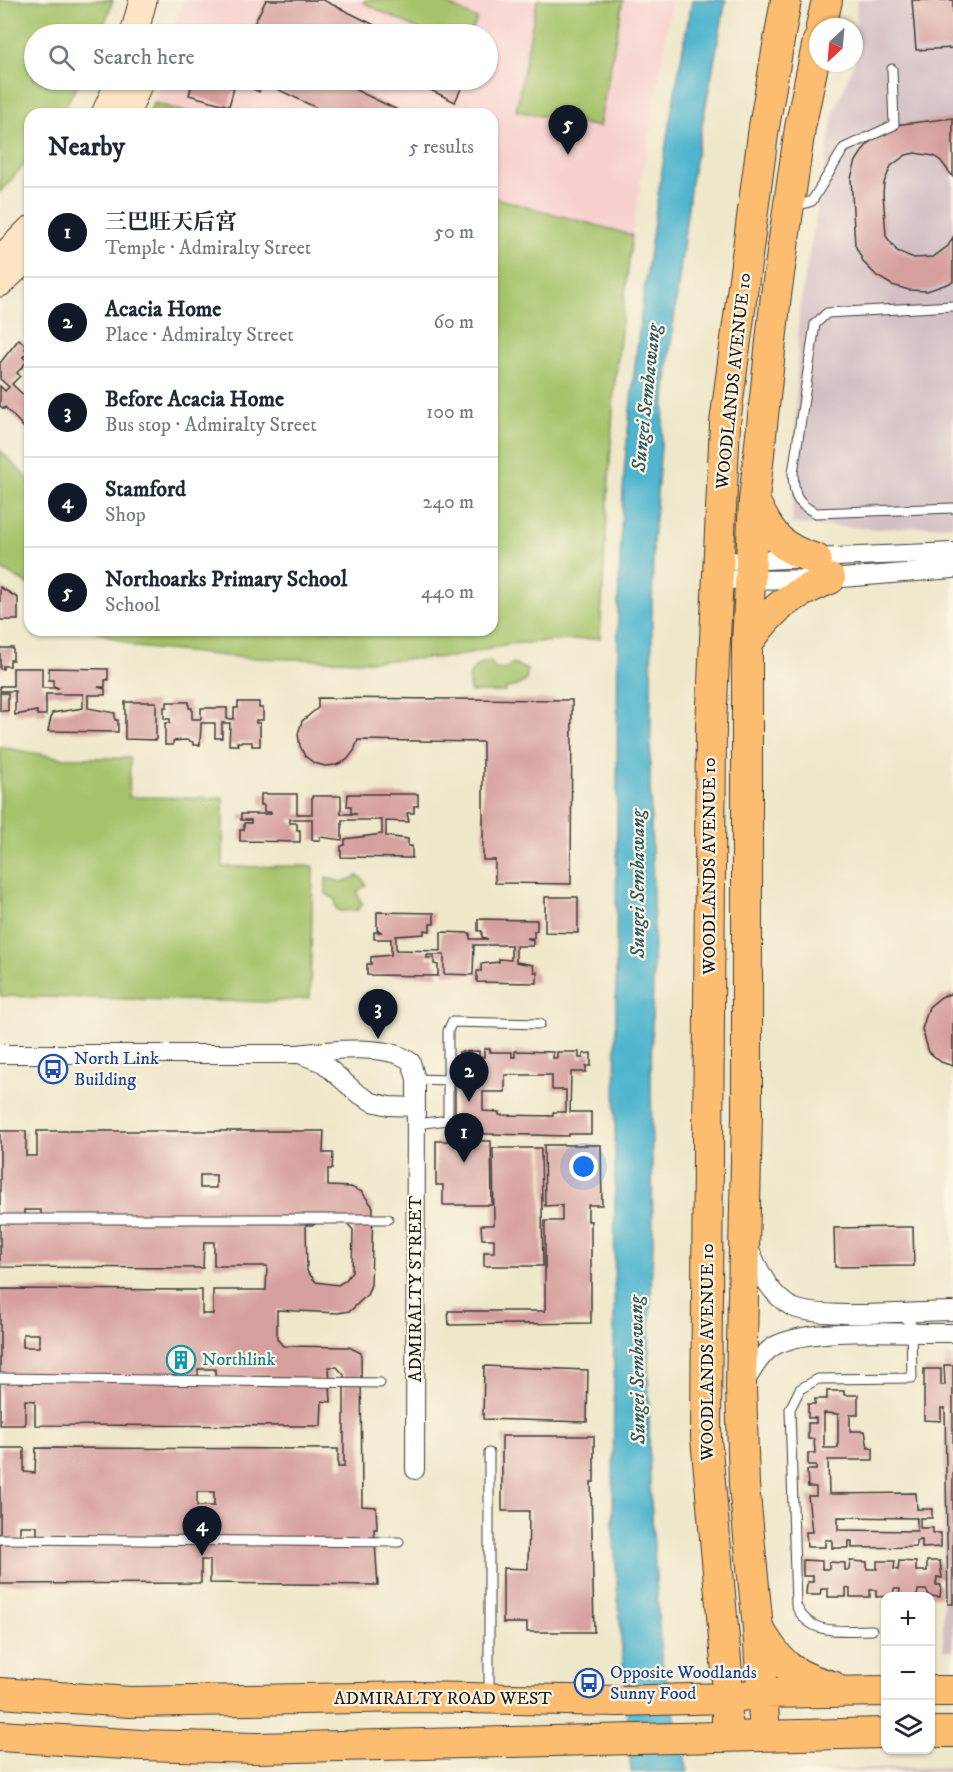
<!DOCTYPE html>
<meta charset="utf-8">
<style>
:root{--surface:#fff;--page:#f2f2f3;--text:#1f2937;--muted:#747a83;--line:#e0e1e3;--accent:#111827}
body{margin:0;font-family:"IM FELL DW Pica","Noto Serif SC",serif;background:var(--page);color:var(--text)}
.controls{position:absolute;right:18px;bottom:18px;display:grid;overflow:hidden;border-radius:12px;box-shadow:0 2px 4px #0004}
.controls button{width:54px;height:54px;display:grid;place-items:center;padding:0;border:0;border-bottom:2px solid var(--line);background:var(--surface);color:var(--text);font:30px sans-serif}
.compass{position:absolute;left:809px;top:18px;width:54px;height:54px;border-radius:50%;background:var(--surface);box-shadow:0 2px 4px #0004;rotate:206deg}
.you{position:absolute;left:584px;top:1167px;width:21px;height:21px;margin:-15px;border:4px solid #fff;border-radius:50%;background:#1a73e8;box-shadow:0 0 0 9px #1a73e833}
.badge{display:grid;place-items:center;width:39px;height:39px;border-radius:50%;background:var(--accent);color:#fff;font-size:20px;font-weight:700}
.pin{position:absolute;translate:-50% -50px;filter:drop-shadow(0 2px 3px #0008)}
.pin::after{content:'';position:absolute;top:32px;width:21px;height:18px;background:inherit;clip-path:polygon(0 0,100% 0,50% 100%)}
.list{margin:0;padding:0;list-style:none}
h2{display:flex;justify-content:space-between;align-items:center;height:78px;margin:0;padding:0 24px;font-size:26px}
h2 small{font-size:20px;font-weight:400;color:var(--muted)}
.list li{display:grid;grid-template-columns:39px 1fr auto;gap:18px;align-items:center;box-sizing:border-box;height:90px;padding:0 24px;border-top:2px solid var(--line)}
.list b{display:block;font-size:22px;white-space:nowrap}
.list p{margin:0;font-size:20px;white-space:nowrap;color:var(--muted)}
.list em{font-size:20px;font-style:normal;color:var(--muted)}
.icon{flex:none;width:33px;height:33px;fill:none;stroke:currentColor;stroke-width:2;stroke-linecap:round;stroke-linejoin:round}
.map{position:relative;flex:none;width:953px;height:1772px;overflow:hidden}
.search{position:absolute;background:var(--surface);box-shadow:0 2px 4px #0004;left:24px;top:24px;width:474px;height:66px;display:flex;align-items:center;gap:15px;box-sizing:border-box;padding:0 21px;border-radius:33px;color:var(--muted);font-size:22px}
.panel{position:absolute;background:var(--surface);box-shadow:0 2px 4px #0004;left:24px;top:108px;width:474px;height:528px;border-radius:18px}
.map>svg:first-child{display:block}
</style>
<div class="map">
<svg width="953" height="1772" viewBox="0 0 953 1772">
<rect width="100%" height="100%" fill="#fcf5e5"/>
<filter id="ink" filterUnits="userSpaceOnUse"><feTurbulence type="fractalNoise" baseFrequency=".0167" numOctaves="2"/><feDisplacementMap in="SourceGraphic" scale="12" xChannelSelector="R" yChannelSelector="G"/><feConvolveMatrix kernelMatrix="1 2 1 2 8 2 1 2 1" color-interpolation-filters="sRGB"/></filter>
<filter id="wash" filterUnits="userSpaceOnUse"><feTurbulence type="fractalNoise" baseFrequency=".008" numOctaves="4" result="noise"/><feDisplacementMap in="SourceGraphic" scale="24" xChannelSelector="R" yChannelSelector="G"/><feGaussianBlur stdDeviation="1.35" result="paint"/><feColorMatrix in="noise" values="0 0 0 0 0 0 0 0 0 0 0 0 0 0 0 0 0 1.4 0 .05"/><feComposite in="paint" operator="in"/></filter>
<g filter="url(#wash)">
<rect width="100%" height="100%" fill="#efe7ca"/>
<path fill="#f7d0ce" d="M183,0h489l-40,235 -140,-38v-83h-299l-39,-11 6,-23h328v-46h-315z"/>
<path fill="#d2bec4" d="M857,0h96v525l-74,4 -87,-5 7,-213 35,-198 21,-53z
M945,1356h8v294h-10z
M953,1767v5h-191z"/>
<path fill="#a5c36b" stroke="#607044" stroke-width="1.5" d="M0,0h113l-12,34h-67v46h46l-19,34h-31v44l-30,34z
M365,0h74l38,19 -7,15h-41l-65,-31z
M537,0h86l-24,127 -83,-16z
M154,103l39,11h-45z
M492,197l140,38 -18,156 -14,247 -93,6 -55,13 -81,4 -124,-3 -111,-11 -41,-17h397z
M0,450l30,31v105l-30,-18z
M490,661l5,7 8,2 10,-7 14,7 -1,11 -11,6 -8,1 -2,4h-34c-6,-16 1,-28 19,-31z
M0,747l62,11h68l-1,39 94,1v69l90,-1 -3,132 -39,4 -271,-6z
M357,876l5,2 4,7 -9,7 5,12 -4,6 -18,1 -4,-3 -1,-9 -9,-5v-16l16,4z"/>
<path fill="#4fb5ce" stroke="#366875" stroke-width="1.5" d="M692,0h34l-35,182 -24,193 -14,166 -3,243 4,143 -3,151 2,165 -5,121 2,121 11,172 27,115h-57l-18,-242 5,-928c3,-50 3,-101 8,-150 14,-152 37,-302 66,-452z"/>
<g id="blocks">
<path fill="#d59f9d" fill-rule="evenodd" d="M266,0h57l70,34h-75l-24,-11 -6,11h-39z
M912,0h41v48l-37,2z
M193,80h12l29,8 -5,18 -40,-11z
M234,80h101l71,34h-77l-66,-32 -4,10z
M410,80h55l-10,22z
M953,118v59l-12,-16 -7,-5 -19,-3 -9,2 -15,11 -7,17 -1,10 3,43 11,15 17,7 19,-1 15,-11 5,-9v45l-26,9 -18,-1 -17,-5 -15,-9 -13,-13 -9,-18 -4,-67 5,-17 10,-15 13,-13 15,-8z
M19,339l8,8 -2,2 3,3 -5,5 4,4 -10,12 3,3 -8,8 18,17v33l-25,-27 -1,2 -4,-3v-20l5,5 4,-4 -9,-8v-16z
M0,587l18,11v22h-18z
M0,648h13v12h-3v6h-7v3h-3z
M13,668h29v20h17l-6,-2v-6h-4v-12l59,1v11h-3v7h-7l7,2v6h-17v13l27,5v7h3v12l-70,-1 4,-18 31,-5v-14h-37v21h-9v-4l-22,4v-24h-15v-5h13z
M0,693h8v18h-8z
M318,698l254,2 -1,184 -76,-1v-23h-12v-118l-125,-2 -4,11 -7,9 -11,5 -11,1 -11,-3 -9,-7 -5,-10 -2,-12 4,-13 16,-13z
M125,702h31v38l-31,-1z
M167,702h22v6h3v11h9v-11h26v11h7v-11h4v-6h21v6h4v12h-7v3h4v23h-8v-4h-15l1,3h-9l1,-22h-8v15h-7v-15h-14l-1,22h-7v-3l-7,-2 -13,1v4h-8v-22h5v-4h-6v-12h3z
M261,794h36v20h15v-18h29v18h16l-6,-1v-7h-4l1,-12h70v12h-4v7h-7l2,9 -23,-1v15l22,3v7h4v12l-71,-1v-11l4,-1v-6l37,-5v-14h-40v20l-22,-3v3h-8v-21h-22v4h7v7h3v12l-60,-1v-11h4v-7h7v-3h-10v-6h30v-2h-7v-7h-3z
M545,897h33v36l-33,-1z
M377,912l57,1v11h-4v7l-6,-1v4l-28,2v14l45,1v-19l29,1v6h18l-6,-2v-6h-4v-12l59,1v11h-3v7h-7l6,2v6h-17v16l17,3 1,7h3v11l-60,-1v-11h4v-7l18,-2v-3l12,1v-15h-37l-1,30 -29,-1v-19h-17v3h7v6l4,1v11l-71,-1v-11h4v-7l20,-2v-16h-17v-7h8l-5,-2z
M953,993v73l-12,-4 -12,-10 -7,-23 7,-22 12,-10z
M484,1049h6v3h22v5h3v-6l38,1v6h4v-6h22v6h4v-4l8,-1v13h-5v6h-15l-1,40h21v22h-22v2l-114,-3v-56l16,-3v-8h-12v-14l20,-1v6h5zM505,1075h47v15h14v22h-13v4l-54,-1v-3l-16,-1v-19h22z
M0,1131h26v25h11v-25h287l-1,22h10l-1,16h-4v17l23,1 11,5 11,15 -2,78 -4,10 -17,16 -12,2 -61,-3v29l6,7 66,1 12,6 1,153 14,1 1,22h-3l4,56 -168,-2v-23h-9v23l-201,1v-136h24v24l11,1 1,-25 302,1v18h6v-92l-7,-8h-8l2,35 -9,-1 -1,25 -286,-1v-24l-10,-1v25h-25v-136l202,1v24h11v-24h53l1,-24h-53v-24h-10l-1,26 -203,-1zM200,1175h16v13h-16zM24,1210h17v12h-17zM321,1218l26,5 6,7 -1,41 -6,9 -8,5 -22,-3 -9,-11 -1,-46h8zM23,1334h16v13h-16zM198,1369h17v13h-17zM197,1492h17v14h-17zM20,1526h17v14h-17z
M436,1141h55l1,64h-49v-20h-7z
M544,1145h57l1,60h-14v16h3v102l-142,2 -1,-14h97v-90h17v-16l-17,1z
M493,1148h48l2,118h-59v-14h10v-13h-12l-1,-14h13z
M903,1227h10l1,39 -79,1 -1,-39z
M944,1365h9v239h-5l-3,-196h-4v13l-17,-1v-51h17v16h4z
M484,1366l104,4 -1,52 -104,-3z
M827,1391h17v4h14v20h-8v16h15l3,17h5v12h-45l1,34 87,-1 1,16h15v9h-12v10h13v5h8v14l-19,1v-8l-6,1v6l-64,1v-7h-3v7h-17v-8h-7v7h-18l-1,-15h6l-4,-36h8v-9h-8l-1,-17h9v-5h-8v-12h7l-1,-14h-6v-16h8v-5h-8v-14h7v-5h12zM824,1413l14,1v34h-14zM838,1517l79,1v13l-79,-1z
M502,1436h92v46h-3l3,150h-67v-9h-24v-55l25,1 1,-58h-27z
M803,1560l19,1v8h7v-7l16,1v7h4l1,-9 17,1v7h10v-8h18l-1,8 4,1 1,-9 17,1v9h11v-10h13l2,17 -5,-1 -1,8h5l-1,12 -10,-1 -4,-6h-8l-1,6h-18l1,-7h-6l-1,7 -17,1v-7h-6v7h-20v-8l-4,-1v9h-18v-8h-7l-1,6h-14l1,-13h6v-6h-10z"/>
</g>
</g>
<g filter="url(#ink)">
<use href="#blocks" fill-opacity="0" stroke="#3c3a36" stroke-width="1.5"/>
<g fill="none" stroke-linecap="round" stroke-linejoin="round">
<g stroke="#3c3a36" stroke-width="11">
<path id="service" d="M794,207l18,-6 32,-53 50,-23 -2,-56
M953,306l-126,7 -12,11 -22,149c1,22 2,30 23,40l137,-5
M416,1079l33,1
M416,1124l32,-4v-89l4,-9 88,2
M0,1219h388
M0,1378l380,5
M0,1539l399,3
M872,1630c-29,0 -63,7 -76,-25l-6,-196 10,-20 18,-10 94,-1 -1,-54 -11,-10
M489,1693v-240"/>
</g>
<g stroke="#3c3a36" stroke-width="20">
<path id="minor" d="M717,562l236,-10
M717,580l113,-1 123,-10
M0,1054h297c29,-4 92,-11 114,8l5,17 -1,391
M302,1055l21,8 34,30 15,9 17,4 27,1
M749,1248c10,21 20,47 43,59 28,13 125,4 161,4
M744,1384c8,-13 18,-32 32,-39 40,-19 130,-11 177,-12"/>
</g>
<g stroke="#3c3a36" stroke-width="29">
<path id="secondary" d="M134,34l9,-34
M105,114l15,-34
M126,114l14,-34
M0,260l30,-30
M0,283l30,-28"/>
</g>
<g stroke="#3c3a36" stroke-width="32">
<path id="primary" d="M821,27l6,-27
M754,500c16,34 26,49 62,59
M747,644c27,-38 40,-47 83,-65
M758,1628c24,37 30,46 74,58
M930,1691h23
M0,1693l130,9 287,-5 202,4 108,-3 36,-5 123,-2
M930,1732h23
M765,1735l-7,-107 -14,-143 -3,-97 6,-273v-471l7,-144 22,-205 24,-167 18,-87
M0,1736l141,9 115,3 630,-15
M727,1736v-64l-21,-234 5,-712 14,-303 39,-296 22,-127"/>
</g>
<use href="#service" stroke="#fff" stroke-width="9"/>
<use href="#minor" stroke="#fff" stroke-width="18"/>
<use href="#secondary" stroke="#fee5c5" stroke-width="27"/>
<use href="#primary" stroke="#fcbd6f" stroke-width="30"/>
</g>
</g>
<defs>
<g id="bus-ring" transform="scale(1.5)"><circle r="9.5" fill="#fcf5e5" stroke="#1a4fb4" stroke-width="1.5"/><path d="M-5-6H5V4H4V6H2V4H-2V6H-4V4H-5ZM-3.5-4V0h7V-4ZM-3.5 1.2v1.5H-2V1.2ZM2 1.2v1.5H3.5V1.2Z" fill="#1a4fb4"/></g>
<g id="building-ring" transform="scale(1.5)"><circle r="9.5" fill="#fcf5e5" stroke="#0f9aa8" stroke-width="1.5"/><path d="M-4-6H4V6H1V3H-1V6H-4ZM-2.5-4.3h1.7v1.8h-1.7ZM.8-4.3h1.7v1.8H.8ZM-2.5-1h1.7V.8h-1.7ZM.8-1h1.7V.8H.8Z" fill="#0f9aa8"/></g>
</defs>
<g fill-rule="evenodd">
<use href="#bus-ring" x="53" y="1069"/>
<use href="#building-ring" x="181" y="1360"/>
<use href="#bus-ring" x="589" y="1683"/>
</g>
<g text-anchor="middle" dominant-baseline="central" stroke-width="4.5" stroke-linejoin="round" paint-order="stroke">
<g font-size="18" fill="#1c1c1c" stroke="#fcf5e5">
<text transform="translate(734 381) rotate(-84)">WOODLANDS AVENUE 10</text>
<text transform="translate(710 866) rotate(-90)">WOODLANDS AVENUE 10</text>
<text transform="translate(416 1289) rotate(-90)">ADMIRALTY STREET</text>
<text transform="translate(708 1352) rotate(-90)">WOODLANDS AVENUE 10</text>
<text x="443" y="1699">ADMIRALTY ROAD WEST</text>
</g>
<g font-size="18" fill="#164399" stroke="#fcf5e5" text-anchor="start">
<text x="74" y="1059">North Link<tspan x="74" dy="21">Building</tspan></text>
<text x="610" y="1673">Opposite Woodlands<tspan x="610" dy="21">Sunny Food</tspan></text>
</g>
<g font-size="18" fill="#0d838f" stroke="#fcf5e5" text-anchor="start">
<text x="202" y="1360">Northlink</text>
</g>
<g font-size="20" font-style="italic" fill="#305963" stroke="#fcf5e5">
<text transform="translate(647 398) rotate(-84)">Sungei Sembawang</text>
<text transform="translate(638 884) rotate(-90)">Sungei Sembawang</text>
<text transform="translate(638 1370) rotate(-91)">Sungei Sembawang</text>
</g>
</g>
</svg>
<div class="controls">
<button>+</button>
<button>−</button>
<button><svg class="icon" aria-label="layers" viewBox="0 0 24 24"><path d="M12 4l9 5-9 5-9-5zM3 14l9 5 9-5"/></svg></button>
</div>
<svg class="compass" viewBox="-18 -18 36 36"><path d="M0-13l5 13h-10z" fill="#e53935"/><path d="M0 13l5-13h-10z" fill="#747a83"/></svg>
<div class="you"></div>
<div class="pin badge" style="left:464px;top:1163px">1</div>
<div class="pin badge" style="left:469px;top:1102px">2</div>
<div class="pin badge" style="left:378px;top:1039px">3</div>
<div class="pin badge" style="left:202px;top:1556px">4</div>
<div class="pin badge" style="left:568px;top:155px">5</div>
<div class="search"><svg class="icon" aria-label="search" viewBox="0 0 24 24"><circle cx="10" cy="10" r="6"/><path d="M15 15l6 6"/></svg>Search here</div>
<section class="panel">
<h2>Nearby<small>5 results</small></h2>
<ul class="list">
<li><span class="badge">1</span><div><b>三巴旺天后宮</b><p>Temple · Admiralty Street</p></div><em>50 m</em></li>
<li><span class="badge">2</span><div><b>Acacia Home</b><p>Place · Admiralty Street</p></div><em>60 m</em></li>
<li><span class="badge">3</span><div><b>Before Acacia Home</b><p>Bus stop · Admiralty Street</p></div><em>100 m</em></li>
<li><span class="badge">4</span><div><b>Stamford</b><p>Shop</p></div><em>240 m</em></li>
<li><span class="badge">5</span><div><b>Northoarks Primary School</b><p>School</p></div><em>440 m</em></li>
</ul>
</section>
</div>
